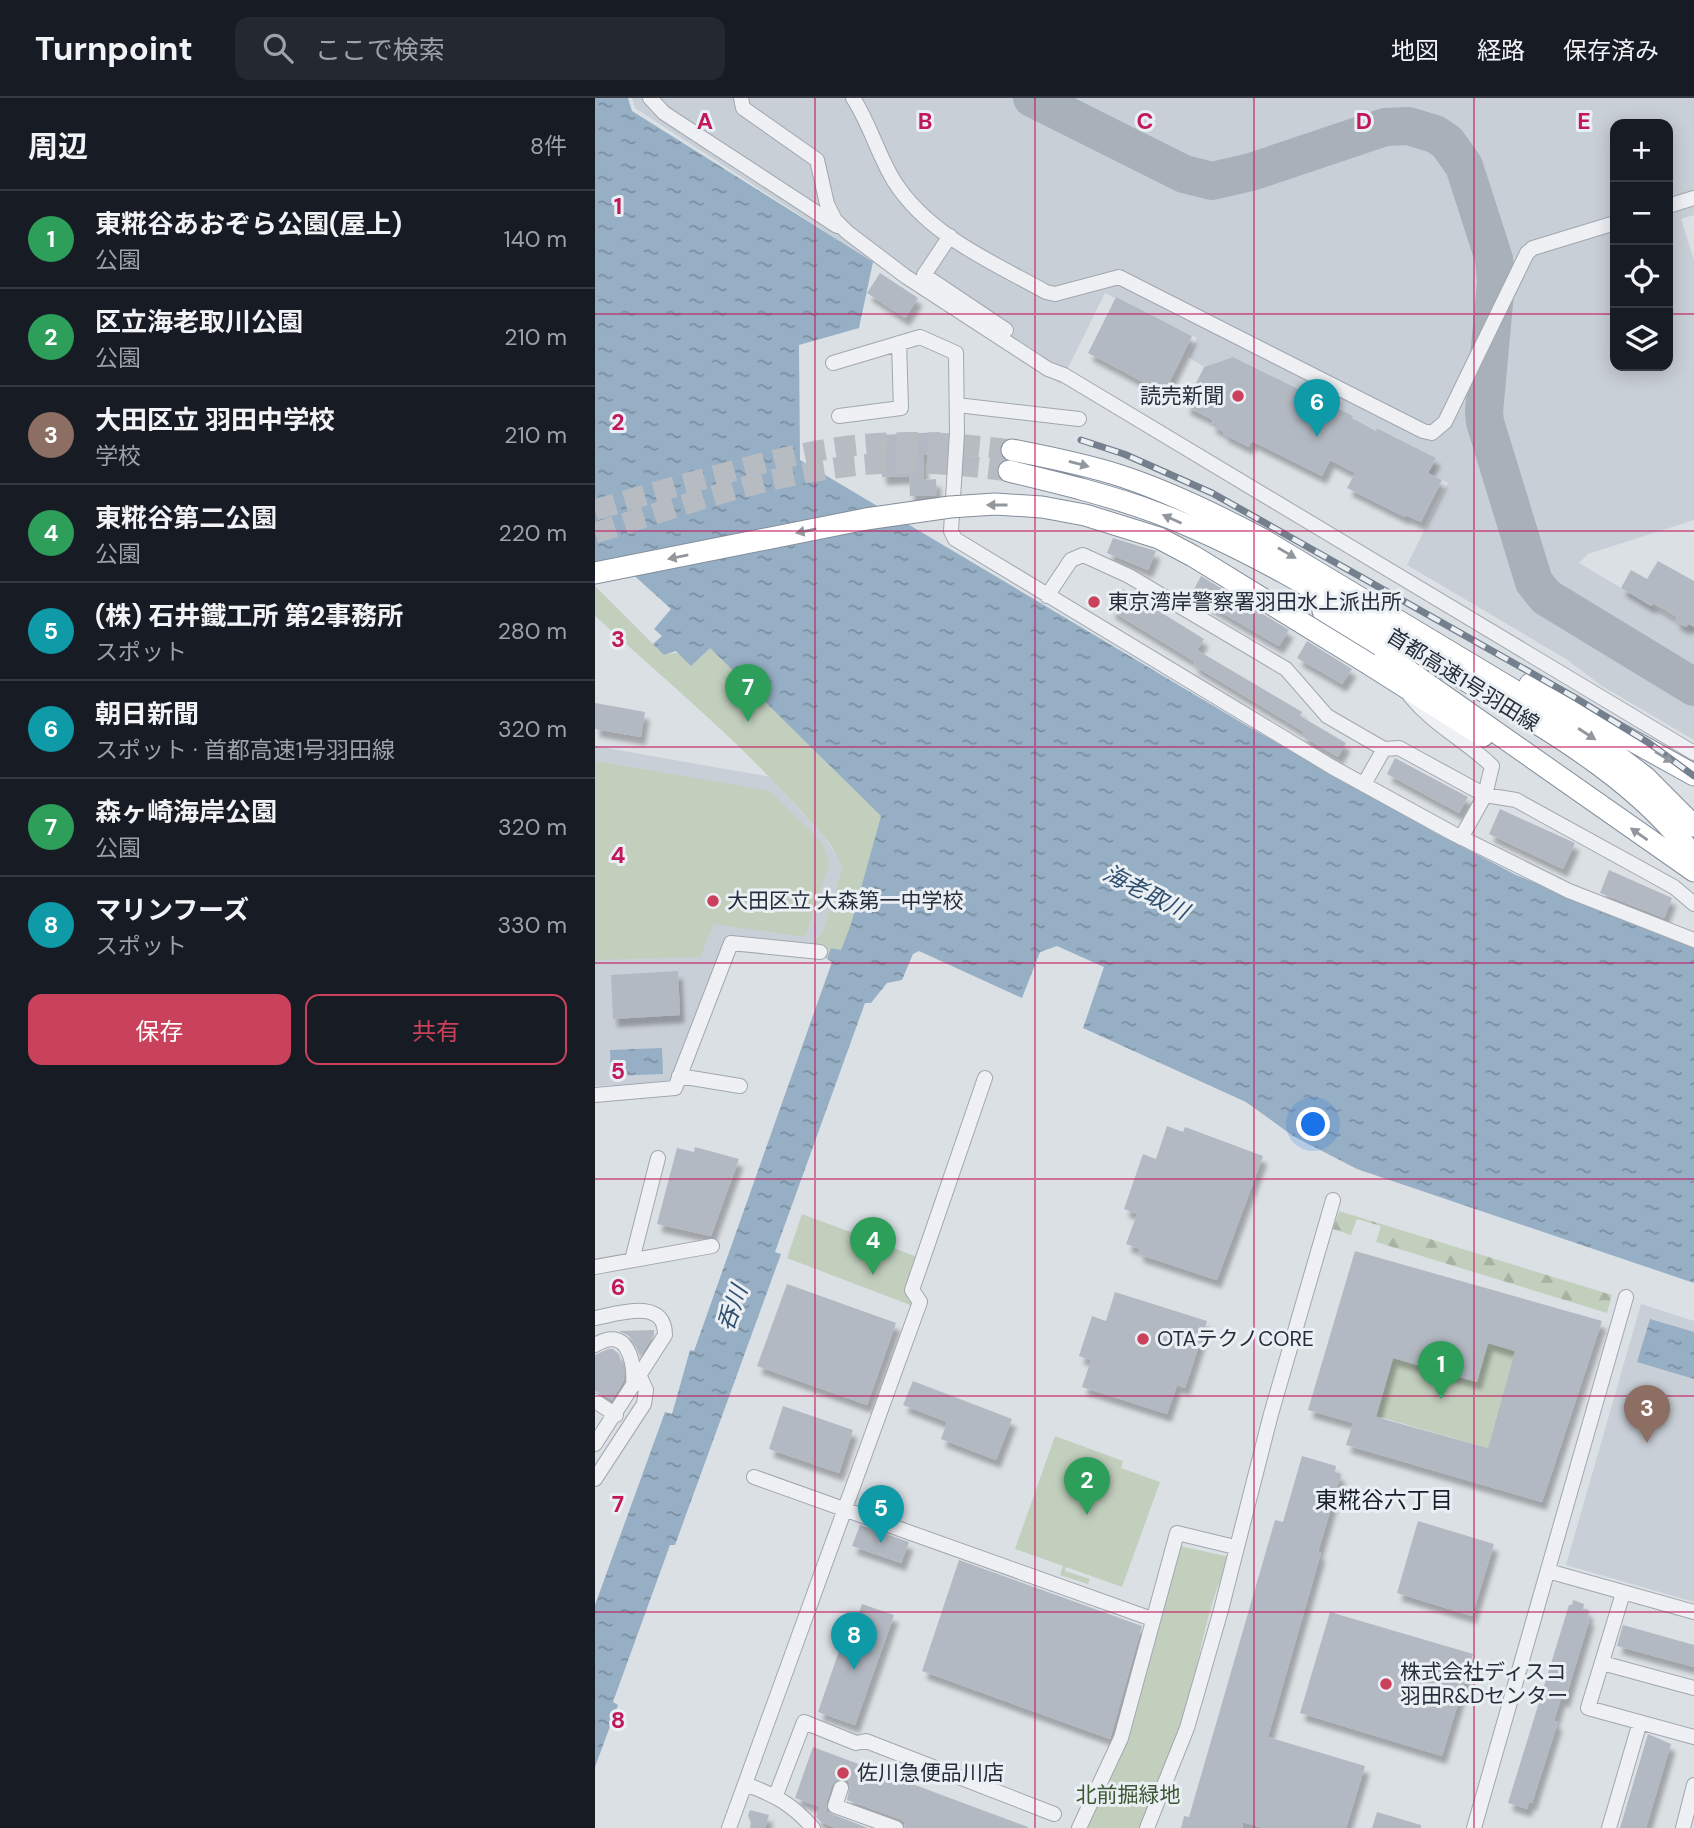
<!DOCTYPE html>
<html lang="ja">
<meta charset="utf-8">
<style>
:root{--surface:#171b24;--page:#242831;--text:#f1f3f6;--muted:#9ea1a6;--line:#363941;--accent:#ca415b}
body{margin:0;font-family:"DM Sans","Noto Sans JP",sans-serif;background:var(--page);color:var(--text)}
.controls{position:absolute;right:21px;top:21px;display:grid;overflow:hidden;border-radius:14px;box-shadow:0 4px 18px #0003}
.controls button{width:63px;height:63px;display:grid;place-items:center;padding:0;border:0;border-bottom:2px solid var(--line);background:var(--surface);color:var(--text);font:35px sans-serif}
.you{position:absolute;left:719px;top:1027px;width:24px;height:24px;margin:-18px;border:5px solid #fff;border-radius:50%;background:#1a73e8;box-shadow:0 0 0 10px #1a73e833}
.badge{display:grid;place-items:center;width:46px;height:46px;border-radius:50%;background:var(--accent);color:#fff;font-size:23px;font-weight:700}
.pin{position:absolute;translate:-50% -58px;filter:drop-shadow(0 2px 4px #0008)}
.pin::after{content:'';position:absolute;top:37px;width:24px;height:21px;background:inherit;clip-path:polygon(0 0,100% 0,50% 100%)}
.list{margin:0;padding:0;list-style:none}
h2{display:flex;justify-content:space-between;align-items:center;height:91px;margin:0;padding:0 28px;font-size:30px}
h2 small{font-size:23px;font-weight:400;color:var(--muted)}
.list li{display:grid;grid-template-columns:46px 1fr auto;gap:21px;align-items:center;box-sizing:border-box;height:98px;padding:0 28px;border-top:2px solid var(--line)}
.list b{display:block;font-size:26px;white-space:nowrap}
.list p{margin:0;font-size:23px;white-space:nowrap;color:var(--muted)}
.list em{font-size:23px;font-style:normal;color:var(--muted)}
.actions{display:flex;gap:14px;padding:21px 28px}
.actions a{flex:1;padding:16px 0;border:2px solid var(--accent);border-radius:14px;text-align:center;font-size:24px;color:var(--accent)}
.actions .main{background:var(--accent);color:#fff}
.icon{flex:none;width:38px;height:38px;fill:none;stroke:currentColor;stroke-width:2;stroke-linecap:round;stroke-linejoin:round}
.map{position:relative;flex:none;width:1099px;height:1730px;overflow:hidden}
header{display:flex;align-items:center;gap:42px;box-sizing:border-box;height:98px;padding:0 35px;background:var(--surface);border-bottom:2px solid var(--line)}
header strong{font-size:33px}
nav{display:flex;gap:38px;margin-inline-start:auto;font-size:24px}
.search{width:490px;height:63px;background:var(--page);display:flex;align-items:center;gap:18px;box-sizing:border-box;padding:0 24px;border-radius:14px;color:var(--muted);font-size:26px}
main{display:flex}
aside{flex:1;background:var(--surface)}
.map>svg:first-child{display:block}
</style>
<header>
<strong>Turnpoint</strong>
<div class="search"><svg class="icon" aria-label="search" viewBox="0 0 24 24"><circle cx="10" cy="10" r="6"/><path d="M15 15l6 6"/></svg>ここで検索</div>
<nav><a>地図</a><a>経路</a><a>保存済み</a></nav>
</header>
<main>
<aside>
<h2>周辺<small>8件</small></h2>
<ul class="list">
<li><span class="badge" style="background:#2e9e5b">1</span><div><b>東糀谷あおぞら公園(屋上)</b><p>公園</p></div><em>140 m</em></li>
<li><span class="badge" style="background:#2e9e5b">2</span><div><b>区立海老取川公園</b><p>公園</p></div><em>210 m</em></li>
<li><span class="badge" style="background:#8d6e63">3</span><div><b>大田区立 羽田中学校</b><p>学校</p></div><em>210 m</em></li>
<li><span class="badge" style="background:#2e9e5b">4</span><div><b>東糀谷第二公園</b><p>公園</p></div><em>220 m</em></li>
<li><span class="badge" style="background:#0f9aa8">5</span><div><b>(株) 石井鐵工所 第2事務所</b><p>スポット</p></div><em>280 m</em></li>
<li><span class="badge" style="background:#0f9aa8">6</span><div><b>朝日新聞</b><p>スポット · 首都高速1号羽田線</p></div><em>320 m</em></li>
<li><span class="badge" style="background:#2e9e5b">7</span><div><b>森ヶ崎海岸公園</b><p>公園</p></div><em>320 m</em></li>
<li><span class="badge" style="background:#0f9aa8">8</span><div><b>マリンフーズ</b><p>スポット</p></div><em>330 m</em></li>
</ul>
<div class="actions"><a class="main">保存</a><a>共有</a></div>
</aside>
<div class="map">
<svg width="1099" height="1730" viewBox="0 0 1099 1730">
<defs>
<pattern id="forest-firs" width="22" height="20" patternUnits="userSpaceOnUse" patternTransform="scale(1.75)"><rect width="22" height="20" fill="#c2cfbd"/><path d="M5 1l3.5 6h-7zM16 11l3.5 6h-7z" fill="#a7b2a3"/></pattern>
<pattern id="water-ripples" width="26" height="14" patternUnits="userSpaceOnUse" patternTransform="scale(1.75)"><rect width="26" height="14" fill="#96afc5"/><path d="M2 4q2-2 4 0t4 0M15 11q2-2 4 0t4 0" fill="none" stroke="#7a8fa1"/></pattern>
<filter id="shadow"><feDropShadow dx="4.5" dy="8" stdDeviation="2" flood-color="#0004"/></filter>
</defs>
<rect width="100%" height="100%" fill="#dbe0e5"/>
<path fill="#c9cfd7" fill-rule="evenodd" d="M37,0h1062v117l-13,4 13,41v260l-106,34 -9,9 96,57 19,-19v139l-92,-54 -36,-27 -159,-94 41,-82 -20,-10 8,-15 -58,-30 -2,3 -24,-13v-2l-119,-59 -29,10 -16,-10 9,-19 -92,-45 -45,91 -425,-276zM1020,26h53v242h-53z
M0,648l176,31 55,63 13,19 3,10 -20,65 -12,12 -81,-9 -55,146 -79,3z
M1046,1206l53,17v281l-128,-37z"/>
<path fill="#c2cfbd" d="M0,488l69,69 45,-8 172,169 -29,108 -11,26 -10,-2 -4,11 -17,-13 12,-13 20,-64c-6,-23 -25,-39 -40,-57 -63,-71 -137,-132 -207,-196z
M0,663l175,30 52,52 7,21 -24,73 -91,-13 -14,33 -105,3z
M207,1116l121,45 -11,31 6,18 -131,-50z
M893,1245l27,8 -27,97 -112,-32 17,-58z
M460,1338l68,25 -2,7 39,14 -38,105 -56,-20 -1,4 25,8 -2,5 -28,-9 3,-9 -48,-17z
M585,1448l50,11c-28,58 -33,125 -52,186 -9,29 -22,57 -34,85h-60z"/>
<path fill="url(#forest-firs)" d="M744,1113l273,84 -5,18 -231,-71 5,-16 -24,-7 -6,16 -18,-6z"/>
<path fill="url(#water-ripples)" d="M0,0h33l4,13 241,151 -14,66 -60,17 1,115 444,264 188,107 84,44 178,73v335l-337,-114 -64,-33 -47,-34 -163,-74 21,-61 -47,-21 -17,6 -18,46 -103,-47 -6,3 -11,26 -15,3 -16,20h-6l-90,249 6,2 -106,291h-5l-57,157 5,3 -23,62v-162l70,-193 7,2 18,-64 4,1 138,-389 -5,-3 4,-11 10,2 10,-26 30,-108 -171,-168 -19,18 -15,-15 -12,4 -11,-11 9,-8 -8,-7 17,-20 -54,-49 -22,4z
M67,950l1,26 -52,2 -1,-26z
M1055,1221l44,13v47l-57,-17z"/>
<g fill="none" stroke-linecap="round" stroke-linejoin="round">
<path stroke="#a8b0ba" stroke-width="38" d="M437,0l152,76 28,7 39,-9 134,-45 23,-1 27,8 12,8 17,24 30,93 2,23 -12,130 1,10 49,160 12,15 148,90"/>
</g>
<path fill="#b3b9c2" fill-rule="evenodd" filter="url(#shadow)" d="M285,175l38,25 -13,20 -38,-25z
M521,199l76,39 -28,57 -76,-40z
M638,259l120,59 -1,2 24,13 1,-3 59,30 -8,15 14,7 -21,42 -15,-7 -1,2 -58,-29 8,-15 -25,-13 -8,16 -70,-35 -3,6 -26,-13 1,-2 -13,-7 2,-5 -28,-14 19,-39z
M345,334l1,22 -18,1 1,25 12,-1 1,16 -27,1 -1,-20 -27,1 -2,-42z
M518,440l43,13 -8,19 -41,-17z
M1063,463l36,20v46l-5,-3 -3,3 -11,-6 2,-4 -24,-14 -2,3 -30,-18 10,-18 16,9z
M606,478l88,54 -10,16 -88,-51z
M528,491l81,50 -7,11 105,62 -2,4 46,27 -8,14 -36,-21 2,-4 -111,-67 2,-3 -85,-52z
M712,543l45,28 -10,15 -45,-26z
M0,605l50,9 -4,25 -46,-8z
M800,660l73,39 -9,16 -72,-39z
M905,711l75,34 -12,26 -74,-35z
M1014,772l63,28 -8,20 -64,-25z
M83,873l2,44 -67,4 -2,-44z
M572,1028l16,6 2,-5 78,29 -46,124 -79,-26 2,-5 -14,-5 11,-30 -13,-5 19,-55 13,5z
M100,1049l44,12 -28,77 -54,-12 20,-76 17,4z
M760,1153l247,70 -60,181 -196,-57 7,-22 -45,-13zM893,1245l27,8 -27,97 -112,-31 17,-59 84,24z
M192,1186l109,39 -29,82 -110,-39z
M520,1194l92,29 -22,67 -8,-3 -10,29 -85,-27 9,-27 -12,-4 13,-40 14,5z
M59,1232v5l-14,21 -6,-14 -5,-6 -10,-5z
M13,1251h5l6,5 5,23 -1,5 -11,18 -17,-9v-36z
M318,1283l99,38 -16,41 -55,-21 6,-17 -44,-17z
M188,1308l70,24 -14,43 -70,-24z
M707,1358l34,10 -1,6 6,2 -23,78 3,1 -53,184 97,29 -19,62h-83l-20,-6 -1,6h-61l3,-12 5,1 86,-297 8,2z
M823,1423l76,23 -22,72 -75,-23z
M265,1427l49,17 -8,21 -49,-17z
M364,1462l183,66 -32,113 -188,-68z
M978,1502l11,4 -1,5 6,1 -2,7 3,1 -25,82 -4,-2 -7,23 4,1 -26,81 -3,-1 -2,7 -19,-6 61,-198h3z
M267,1506l32,11 -39,110 -37,-13 30,-87 6,2z
M735,1514l143,42 -31,102 -142,-43z
M1028,1527l71,20v22l-77,-21z
M1053,1636l23,10 -25,84h-26z
M218,1649l215,80v1h-123l-1,-6 -5,-3 -52,-19 3,-15 -2,-4 -8,-2 -8,6 -6,19 1,8 41,16h-32l-15,-6 -5,-5 4,-10 -25,-9z
M155,1712l19,5 -4,13h-15l1,-5 -3,-7z
M782,1714l44,13v3h-49z"/>
<g fill="none" stroke-linecap="round" stroke-linejoin="round">
<path stroke="#b7bcc3" stroke-width="21" stroke-dasharray="21 10" stroke-linecap="butt" d="M0,412c46,-14 92,-27 138,-39 52,-14 104,-27 157,-28 41,-2 81,2 122,7
M0,435c95,-30 196,-67 296,-70 40,-1 79,3 118,8"/>
<g stroke="#a1a7af" stroke-width="16">
<path id="minor" d="M55,0l14,15 173,113
M146,0l2,10 74,52 10,44 8,16 12,12 58,44 143,93 16,6 630,378
M258,0c17,26 25,57 41,83 34,54 98,81 152,111l9,2 64,-17 304,154 9,2 13,-11 82,-169 6,-5 82,-25
M1073,108l26,-8
M355,138l-26,39 82,55
M238,265l87,-26 36,16 1,80 -6,98 4,8 377,228 122,67 115,57 125,49
M362,307l122,14
M244,318l62,-8 -2,-65
M452,498l24,-36 12,-5 46,21 157,93 41,47 57,33 -20,35
M815,598c26,31 54,43 82,70l-7,29 -24,43
M789,651l15,-1 86,47 31,5 158,87 20,17
M84,978l61,10
M0,997l80,-7 56,-145 89,9
M37,1162l26,-102
M0,1169l117,-21
M0,1220c23,-4 70,-21 70,17l-70,109
M0,1247c32,-20 40,16 38,41
M0,1303l21,14
M159,1379l398,142
M0,1381l49,-75 2,-14 -10,-22
M953,1473l146,41
M1028,1495l-35,115 106,29
M1007,1565l92,25
M150,1686c30,11 47,20 68,44
M246,1690l-6,18 61,22
M181,1697l28,-73 52,21 10,-2 188,73
M134,1730l191,-526 -8,-12 73,-212
M484,1730l42,-90 56,-205 58,14
M552,1730l40,-100 34,-118 50,-196 62,-214
M879,1730l152,-531
M1014,1730l31,-106
M1088,1730l11,-43"/>
</g>
<g stroke="#838e9c" stroke-width="23">
<path id="highway" d="M417,352c36,7 71,14 106,25 50,16 97,39 144,64l333,200 50,38 49,49
M414,373c50,12 100,24 148,42 104,39 208,107 303,164 83,50 177,101 234,180
M0,475l271,-54
M728,513l371,260
M774,566l114,72
M935,586l164,91"/>
</g>
<use href="#minor" stroke="#eef0f4" stroke-width="14"/>
<use href="#highway" stroke="#fff" stroke-width="21"/>
<g stroke="#75808e" stroke-width="7">
<path id="rail" d="M486,342l43,14 88,39 362,204 75,46 45,33"/>
</g>
<use href="#rail" stroke="#eaeff3" stroke-width="4.5" stroke-dasharray="13" stroke-linecap="butt"/>
<g stroke="#838e9c" stroke-width="23" stroke-linecap="butt">
<path id="highway-bridge" d="M271,421l84,-12 45,-3 47,3 43,8 74,23 34,18 176,108"/>
</g>
<use href="#highway-bridge" stroke="#fff" stroke-width="21"/>
</g>
<defs><path id="oneway-solid" d="M-6-.8H1V-3.2L6.5 0L1 3.2V.8H-6Z" transform="scale(1.75)"/></defs>
<g fill="#92969d">
<use href="#oneway-solid" transform="translate(484 366) rotate(15)"/>
<use href="#oneway-solid" transform="translate(402 407) rotate(-180)"/>
<use href="#oneway-solid" transform="translate(577 421) rotate(-156)"/>
<use href="#oneway-solid" transform="translate(211 433) rotate(169)"/>
<use href="#oneway-solid" transform="translate(692 455) rotate(30)"/>
<use href="#oneway-solid" transform="translate(83 459) rotate(169)"/>
<use href="#oneway-solid" transform="translate(992 636) rotate(33)"/>
<use href="#oneway-solid" transform="translate(1069 659) rotate(31)"/>
<use href="#oneway-solid" transform="translate(1044 736) rotate(-145)"/>
</g>
<path fill="none" stroke="#c2185b" stroke-width="2" stroke-opacity="0.55" d="M220,0v1730M440,0v1730M659,0v1730M879,0v1730M0,216h1020M1073,216h26M0,433h1099M0,649h1099M0,865h1099M0,1081h1099M0,1298h1099M0,1514h1099"/>
<g fill="#ca415b" stroke="#eaeff3" stroke-width="2.5">
<circle cx="643" cy="298" r="7"/>
<circle cx="499" cy="504" r="7"/>
<circle cx="118" cy="803" r="7"/>
<circle cx="548" cy="1241" r="7"/>
<circle cx="791" cy="1586" r="7"/>
<circle cx="248" cy="1675" r="7"/>
</g>
<g text-anchor="middle" dominant-baseline="central" stroke-width="6" stroke-linejoin="round" paint-order="stroke">
<g font-size="21" fill="#262e3b" stroke="#eaeff3" text-anchor="start">
<text x="629" y="298" text-anchor="end">読売新聞</text>
<text x="513" y="504">東京湾岸警察署羽田水上派出所</text>
<text x="132" y="803">大田区立 大森第一中学校</text>
<text x="562" y="1241">OTAテクノCORE</text>
<text x="805" y="1574">株式会社ディスコ<tspan x="805" dy="24">羽田R&amp;Dセンター</tspan></text>
<text x="262" y="1675">佐川急便品川店</text>
</g>
<g font-size="21" fill="#262e3b" stroke="#eaeff3">
<text transform="translate(868 582) rotate(32)">首都高速1号羽田線</text>
</g>
<g font-size="21" fill="#3c5633" stroke="#eaeff3">
<text x="533" y="1697">北前掘緑地</text>
</g>
<g font-size="23" font-style="italic" fill="#314f6e" stroke="#eaeff3">
<text transform="translate(551 794) rotate(27)">海老取川</text>
<text transform="translate(137 1210) rotate(-70)">呑川</text>
</g>
<g font-size="23" fill="#18202c" stroke="#eaeff3">
<text x="789" y="1402">東糀谷六丁目</text>
</g>
</g>
<g font-size="23" text-anchor="middle" font-weight="bold" fill="#c2185b" stroke="#eaeff3" stroke-width="6" stroke-linejoin="round" paint-order="stroke">
<text x="110" y="31">A</text>
<text x="330" y="31">B</text>
<text x="550" y="31">C</text>
<text x="769" y="31">D</text>
<text x="989" y="31">E</text>
<text x="23" y="116">1</text>
<text x="23" y="332">2</text>
<text x="23" y="549">3</text>
<text x="23" y="765">4</text>
<text x="23" y="981">5</text>
<text x="23" y="1197">6</text>
<text x="23" y="1414">7</text>
<text x="23" y="1630">8</text>
</g>
</svg>
<div class="controls">
<button>+</button>
<button>−</button>
<button><svg class="icon" aria-label="locate" viewBox="0 0 24 24"><circle cx="12" cy="12" r="6"/><path d="M12 2v4M12 18v4M2 12h4M18 12h4"/></svg></button>
<button><svg class="icon" aria-label="layers" viewBox="0 0 24 24"><path d="M12 4l9 5-9 5-9-5zM3 14l9 5 9-5"/></svg></button>
</div>
<div class="you"></div>
<div class="pin badge" style="left:846px;top:1301px;background:#2e9e5b">1</div>
<div class="pin badge" style="left:492px;top:1417px;background:#2e9e5b">2</div>
<div class="pin badge" style="left:1052px;top:1345px;background:#8d6e63">3</div>
<div class="pin badge" style="left:278px;top:1177px;background:#2e9e5b">4</div>
<div class="pin badge" style="left:286px;top:1445px;background:#0f9aa8">5</div>
<div class="pin badge" style="left:722px;top:339px;background:#0f9aa8">6</div>
<div class="pin badge" style="left:153px;top:624px;background:#2e9e5b">7</div>
<div class="pin badge" style="left:259px;top:1572px;background:#0f9aa8">8</div>
</div>
</main>
